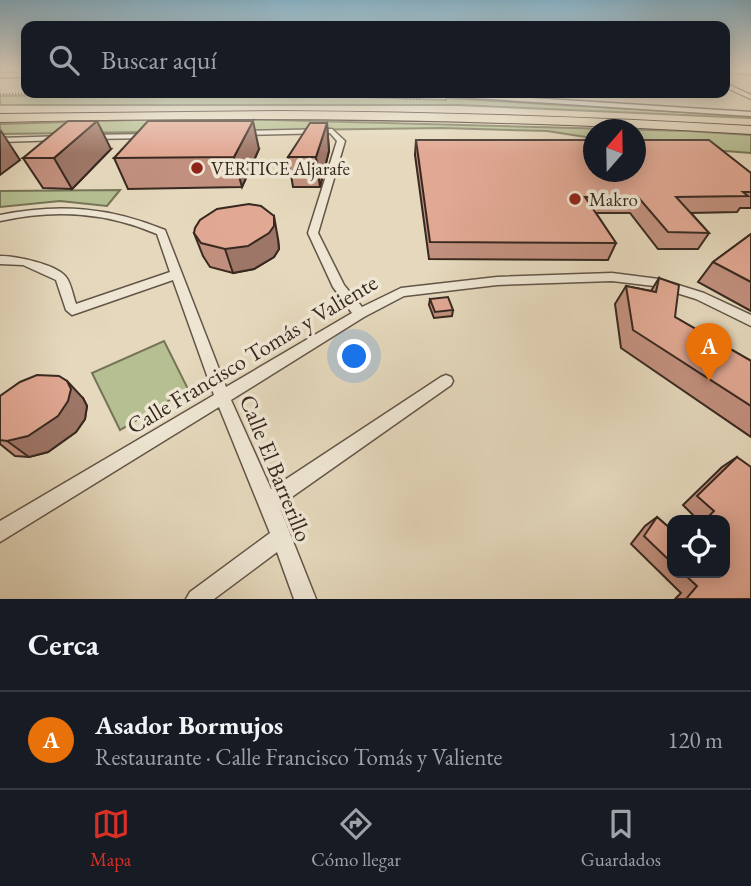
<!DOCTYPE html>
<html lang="es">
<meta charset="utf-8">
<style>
:root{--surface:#171b24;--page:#20242c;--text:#f1f3f6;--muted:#9ea1a6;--line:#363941;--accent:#d93025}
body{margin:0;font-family:"EB Garamond",serif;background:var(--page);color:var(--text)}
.controls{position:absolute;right:21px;bottom:21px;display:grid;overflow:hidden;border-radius:14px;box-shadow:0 4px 18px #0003}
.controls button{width:63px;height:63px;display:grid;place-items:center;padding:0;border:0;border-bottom:2px solid var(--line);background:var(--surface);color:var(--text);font:35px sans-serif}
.compass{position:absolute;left:583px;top:119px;width:63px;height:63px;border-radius:50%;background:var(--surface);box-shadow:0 4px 18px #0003;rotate:20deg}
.you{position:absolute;left:355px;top:357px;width:24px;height:24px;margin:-18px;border:5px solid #fff;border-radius:50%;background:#1a73e8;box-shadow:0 0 0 10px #1a73e833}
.badge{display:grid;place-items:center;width:46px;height:46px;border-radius:50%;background:var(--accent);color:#fff;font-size:23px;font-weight:700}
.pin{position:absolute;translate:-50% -58px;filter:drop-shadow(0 2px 4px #0008)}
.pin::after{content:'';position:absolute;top:37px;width:24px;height:21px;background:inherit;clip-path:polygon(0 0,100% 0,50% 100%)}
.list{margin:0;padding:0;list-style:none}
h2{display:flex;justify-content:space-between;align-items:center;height:91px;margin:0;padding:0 28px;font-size:30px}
h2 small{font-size:23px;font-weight:400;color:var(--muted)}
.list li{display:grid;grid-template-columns:46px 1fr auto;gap:21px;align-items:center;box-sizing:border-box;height:98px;padding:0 28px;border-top:2px solid var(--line)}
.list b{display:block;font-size:26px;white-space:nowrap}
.list p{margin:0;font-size:23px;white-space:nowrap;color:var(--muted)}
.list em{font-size:23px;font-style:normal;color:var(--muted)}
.icon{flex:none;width:38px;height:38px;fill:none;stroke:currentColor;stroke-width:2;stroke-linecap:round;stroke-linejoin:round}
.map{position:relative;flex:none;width:751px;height:599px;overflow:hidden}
.search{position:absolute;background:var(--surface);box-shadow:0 4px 18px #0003;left:21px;right:21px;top:21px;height:77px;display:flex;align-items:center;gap:18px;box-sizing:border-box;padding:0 24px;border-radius:14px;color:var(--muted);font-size:26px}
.sheet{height:189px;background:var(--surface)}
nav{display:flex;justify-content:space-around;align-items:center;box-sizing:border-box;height:98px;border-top:2px solid var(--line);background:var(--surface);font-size:19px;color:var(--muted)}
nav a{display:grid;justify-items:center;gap:4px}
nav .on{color:var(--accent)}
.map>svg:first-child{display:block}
</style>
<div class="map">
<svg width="751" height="599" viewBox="0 0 751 599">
<rect width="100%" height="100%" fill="#e5d8bc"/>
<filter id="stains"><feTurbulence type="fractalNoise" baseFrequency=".00286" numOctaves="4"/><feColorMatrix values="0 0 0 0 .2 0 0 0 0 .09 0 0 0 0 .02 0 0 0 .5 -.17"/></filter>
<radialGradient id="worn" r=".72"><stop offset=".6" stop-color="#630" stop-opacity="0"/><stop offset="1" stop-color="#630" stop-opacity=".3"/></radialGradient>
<path fill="#b5bf91" stroke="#767458" stroke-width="2" d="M127,93h124l195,7v-2l305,18v2l-293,-13h-458v-9z
M201,118l488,13 62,4v18l-115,-9v-14h-42l-1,8 -46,-7 -105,-3 -442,6v-10z
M120,190l-13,16 -47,-5 -60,6v-16z
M164,341l24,48 -68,41 -28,-57z"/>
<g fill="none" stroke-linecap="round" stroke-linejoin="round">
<g stroke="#635547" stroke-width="3">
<path id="street" d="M725,70h26v4l-26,-2z
M0,73h26v4h-26z
M725,83l26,12v4l-26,-12z
M425,93h28l298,19v4l-323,-21z
M332,129l13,12 -27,92 26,52 18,22 39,-19 96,-11 115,-4 47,6 45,14 47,22v11l-55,-27 -42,-13 -42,-5 -115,4 -93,11 -40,21 -133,83 40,89 170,-112 5,-2 5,2 2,4 -2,4 -172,121 37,93h-22l-17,-47 -63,47h-28l4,-7 80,-59 -51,-126 -219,135v-21l214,-126 -41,-115 -101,35 -6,-5 -10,-30 -33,-15 -23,-1v-8c16,0 56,8 66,21 5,6 7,19 10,27l94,-32 -13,-38c-52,-22 -102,-25 -157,-13v-6c58,-12 110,-8 165,15l61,157 126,-74 -19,-26 -25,-54 29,-92 -7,-8 -88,2 -4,-2 4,-2z
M150,134l4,2 -1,2 -65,1 -4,-2 4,-2z
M66,136l1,2 -4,2 -63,2v-4z"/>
</g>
<g stroke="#382920" stroke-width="2">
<path id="highway" d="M282,111c157,1 313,6 469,15v8c-250,-15 -500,-18 -751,-12v-8z"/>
</g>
<path stroke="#382920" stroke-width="2" stroke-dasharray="1 2" stroke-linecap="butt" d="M263,93l157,6
M0,94l88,-1"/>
<use href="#street" fill="#eee6d3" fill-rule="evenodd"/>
<use href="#highway" fill="#e5d8bc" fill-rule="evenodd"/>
</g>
<path fill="#c2907e" stroke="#382920" stroke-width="2" d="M327,123l2,28 -9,36h-27l-5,-30z
M416,140l335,33v35h-11l-3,4 -46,1 18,20 -11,16h-40l-28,-36h-34l20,30 -8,17 -179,-1 -14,-104z
M111,149l-39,40 -29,-1 -20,-30z
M259,149l-17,38 -114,2 -14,-31z
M194,233l84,6 1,10 -5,8 -20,12 -21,4 -23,-6 -7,-11z
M751,234v77l-53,-29 15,-20z
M659,278l16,39 76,44v76l-130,-89 -6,-44 11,-18 25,5z
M430,299l23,11 -1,6 -18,2 -5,-13z
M83,398l4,8 -2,13 -9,13 -28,20 -19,5 -14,-1 -15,-12v-4z
M737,457l14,142h-76l6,-6 -50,-49 14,-18 12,-9 15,13v43h53v-53h-27l-15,-15 39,-38z"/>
<path fill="#9e7667" stroke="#382920" stroke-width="2" d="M97,121l14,28 -39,40 -18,-31z
M253,121l6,28 -17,38 -8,-30z
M327,123l2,28 -9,36 -4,-30z
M1,131l19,29 -20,15v-43z
M274,216l4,23 1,10 -5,8 -20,12 -21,4 -8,-24z
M67,381l16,17 4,8 -2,13 -9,13 -28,20 -19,5 -22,-16z"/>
<path fill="#e1a893" stroke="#382920" stroke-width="2" d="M68,121h29l-43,37h-31z
M148,121h105l-19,36 -120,1z
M310,123h17l-11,34h-28z
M416,140h177v32h42v-32h74l42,33v19h-8l5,4 -72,1 33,36 -41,-1 -30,-35h-53l31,46 -186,-1z
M249,204l12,2 13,10v10l-5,7 -21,13 -23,3 -24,-6 -7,-10 1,-5 5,-8 17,-11z
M751,234v48l-38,-20z
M659,278l20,7 -4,32 76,44v45l-118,-76 -7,-44 30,6z
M448,297l5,13 -18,2 -5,-13z
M37,375l22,1 8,5 4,8 -3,12 -10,15 -30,20 -21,5 -7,-1v-44l20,-14z
M737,457l14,10v132h-65l11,-13 -14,-13h42v-53h-20l9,-9 -17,-15z
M657,517l15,13v33l-28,-27z"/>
<linearGradient id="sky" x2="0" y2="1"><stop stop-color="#88b7cf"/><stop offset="0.45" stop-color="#f3ede1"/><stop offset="1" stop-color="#f3ede1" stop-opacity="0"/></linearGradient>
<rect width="751" height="154" fill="url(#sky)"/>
<g fill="#8f2418" stroke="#eee6d3" stroke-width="2.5">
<circle cx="197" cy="168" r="7"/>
<circle cx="575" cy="199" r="7"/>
</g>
<g text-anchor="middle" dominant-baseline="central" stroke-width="7" stroke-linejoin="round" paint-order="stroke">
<g font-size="19" fill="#382920" stroke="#eee6d3" text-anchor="start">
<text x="211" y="168">VERTICE Aljarafe</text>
<text x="589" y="199">Makro</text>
</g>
<g font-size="23" fill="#382920" stroke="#eee6d3">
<text transform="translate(252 354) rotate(-31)">Calle Francisco Tomás y Valiente</text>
<text transform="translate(276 468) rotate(68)">Calle El Barrerillo</text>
</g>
</g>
<rect width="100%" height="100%" filter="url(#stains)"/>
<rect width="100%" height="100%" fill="url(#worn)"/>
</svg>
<div class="controls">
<button><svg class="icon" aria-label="locate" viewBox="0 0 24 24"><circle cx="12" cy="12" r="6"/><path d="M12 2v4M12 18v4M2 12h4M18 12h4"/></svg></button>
</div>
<svg class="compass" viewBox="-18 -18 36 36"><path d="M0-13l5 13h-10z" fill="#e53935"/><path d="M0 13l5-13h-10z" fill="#9ea1a6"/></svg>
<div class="you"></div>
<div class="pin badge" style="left:709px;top:381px;background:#e8710a">A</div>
<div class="search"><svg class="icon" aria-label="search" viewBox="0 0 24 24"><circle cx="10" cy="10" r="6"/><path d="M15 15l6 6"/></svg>Buscar aquí</div>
</div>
<section class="sheet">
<h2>Cerca<small></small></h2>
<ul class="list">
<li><span class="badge" style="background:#e8710a">A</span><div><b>Asador Bormujos</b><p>Restaurante · Calle Francisco Tomás y Valiente</p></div><em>120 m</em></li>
</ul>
</section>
<nav>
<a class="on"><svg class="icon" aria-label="map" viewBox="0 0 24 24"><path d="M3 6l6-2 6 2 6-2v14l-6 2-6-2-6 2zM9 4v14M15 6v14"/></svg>Mapa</a>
<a><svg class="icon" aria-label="directions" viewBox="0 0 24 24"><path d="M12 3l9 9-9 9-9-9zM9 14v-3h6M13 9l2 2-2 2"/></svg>Cómo llegar</a>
<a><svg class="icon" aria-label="saved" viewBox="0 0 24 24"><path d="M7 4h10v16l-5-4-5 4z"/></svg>Guardados</a>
</nav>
